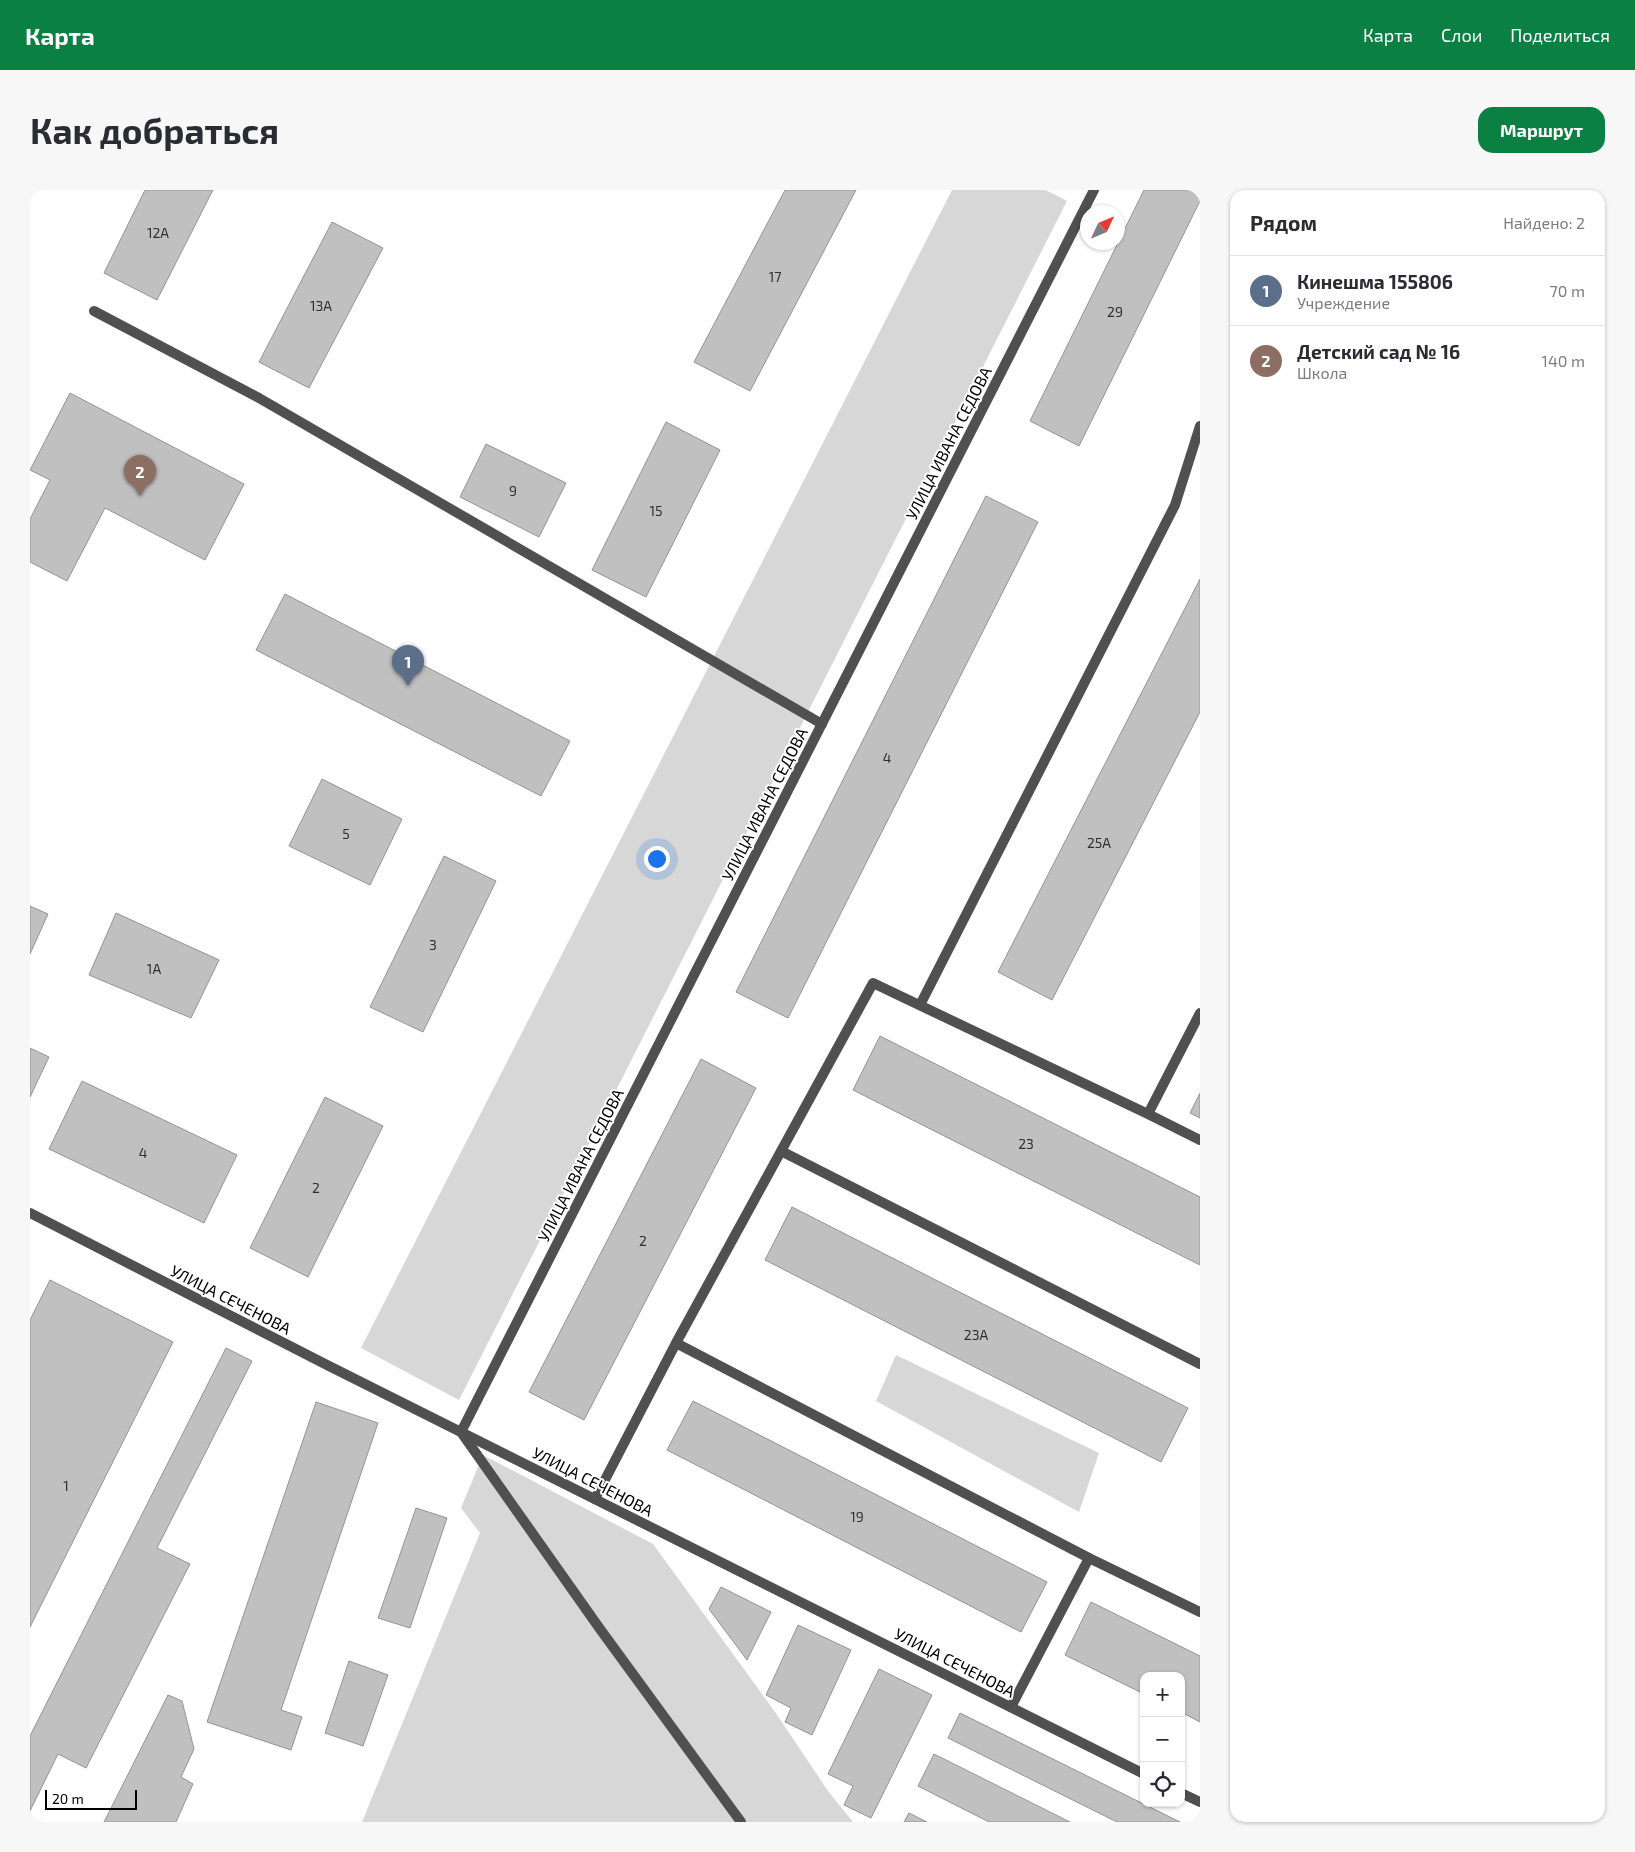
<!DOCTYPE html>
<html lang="ru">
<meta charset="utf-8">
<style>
:root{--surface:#fff;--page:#f7f7f7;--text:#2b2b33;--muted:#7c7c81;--line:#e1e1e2;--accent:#0b8043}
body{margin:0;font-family:"Exo 2",sans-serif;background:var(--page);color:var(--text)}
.controls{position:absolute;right:15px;bottom:15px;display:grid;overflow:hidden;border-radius:10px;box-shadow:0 1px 4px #0004}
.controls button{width:45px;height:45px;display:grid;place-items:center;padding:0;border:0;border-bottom:1px solid var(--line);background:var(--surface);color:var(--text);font:25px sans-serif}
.compass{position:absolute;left:1050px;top:15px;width:45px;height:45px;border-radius:50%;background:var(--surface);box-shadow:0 1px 4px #0004;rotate:46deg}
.scale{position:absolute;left:15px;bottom:12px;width:92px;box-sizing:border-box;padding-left:5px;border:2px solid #000;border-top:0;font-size:14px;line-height:18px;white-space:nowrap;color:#000;-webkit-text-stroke:4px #fff;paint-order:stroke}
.you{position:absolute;left:626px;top:668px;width:18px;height:18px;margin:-12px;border:4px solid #fff;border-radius:50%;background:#1a73e8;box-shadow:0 0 0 8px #1a73e833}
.badge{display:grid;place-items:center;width:32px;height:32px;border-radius:50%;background:var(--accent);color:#fff;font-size:16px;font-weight:700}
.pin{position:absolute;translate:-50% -41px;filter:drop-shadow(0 1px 2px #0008)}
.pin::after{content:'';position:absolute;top:26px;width:18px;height:15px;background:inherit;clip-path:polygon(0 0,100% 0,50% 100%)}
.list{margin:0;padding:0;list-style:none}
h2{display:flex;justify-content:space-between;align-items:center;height:65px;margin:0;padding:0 20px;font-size:21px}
h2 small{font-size:16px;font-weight:400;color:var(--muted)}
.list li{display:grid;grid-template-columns:32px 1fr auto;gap:15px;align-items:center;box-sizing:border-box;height:70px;padding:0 20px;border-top:1px solid var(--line)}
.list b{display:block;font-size:19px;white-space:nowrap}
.list p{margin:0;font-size:16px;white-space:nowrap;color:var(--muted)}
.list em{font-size:16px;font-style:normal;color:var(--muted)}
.icon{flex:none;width:28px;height:28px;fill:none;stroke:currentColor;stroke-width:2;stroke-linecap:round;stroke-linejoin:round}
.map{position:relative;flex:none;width:1170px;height:1632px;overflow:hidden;border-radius:15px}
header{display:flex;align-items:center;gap:30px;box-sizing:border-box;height:70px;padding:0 25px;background:var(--accent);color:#fff}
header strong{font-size:24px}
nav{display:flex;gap:28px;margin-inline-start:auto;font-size:18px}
.intro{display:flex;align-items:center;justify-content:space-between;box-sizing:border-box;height:120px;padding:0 30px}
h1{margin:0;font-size:35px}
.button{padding:12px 22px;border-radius:15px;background:var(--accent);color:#fff;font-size:18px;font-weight:700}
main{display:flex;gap:30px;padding:0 30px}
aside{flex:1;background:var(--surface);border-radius:15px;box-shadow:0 1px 4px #0004}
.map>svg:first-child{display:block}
</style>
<header>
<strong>Карта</strong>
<nav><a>Карта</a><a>Слои</a><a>Поделиться</a></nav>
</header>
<div class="intro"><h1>Как добраться</h1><a class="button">Маршрут</a></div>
<main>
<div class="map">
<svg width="1170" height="1632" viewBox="0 0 1170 1632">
<rect width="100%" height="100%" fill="#fff"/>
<path fill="#d7d7d7" d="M922,0h94l21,11 -608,1199 -98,-52z
M866,1165l203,98 -20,59 -203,-111z
M453,1265l170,89 122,168 53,79 25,31h-491l118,-289 -19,-25z"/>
<path fill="#c0c0c0" stroke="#949494" d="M115,0h68l-56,110 -53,-27z
M755,0h71l-106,201 -56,-29z
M1114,0h56v11l-121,245 -49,-25z
M302,32l51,26 -74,140 -50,-26z
M40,203l174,91 -39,76 -100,-52 -38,73 -37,-19v-43l20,-39 -20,-10z
M636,232l54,28 -74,147 -54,-27z
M456,254l80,39 -27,54 -79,-40z
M956,306l52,26 -250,496 -52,-26z
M1170,389v133l-148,288 -54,-28z
M255,404l285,147 -29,55 -285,-146z
M292,589l80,40 -32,66 -81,-39z
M414,666l52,25 -73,151 -53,-25z
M0,716l18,8 -18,40z
M86,723l103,47 -28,58 -102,-43z
M850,846l320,161v68l-347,-175z
M0,858l19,9 -19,40z
M671,869l55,29 -172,332 -55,-28z
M52,891l155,74 -33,68 -155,-74z
M1170,903v25l-10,-5z
M295,907l58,29 -75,151 -58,-29z
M762,1017l396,201 -27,54 -396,-202z
M20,1090l123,62 -143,285v-307z
M196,1158l26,13 -95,187 33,16 -104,204 -28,-14 -28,57v-75z
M663,1211l354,181 -26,50 -354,-182z
M286,1212l62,21 -97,287 21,7 -11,33 -84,-28z
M386,1318l31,10 -37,110 -32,-10z
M691,1397l50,25 -24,48 -38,-51z
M1061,1412l109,54v66l-19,-10v-36h-37v18l-79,-39z
M768,1435l53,25 -39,85 -27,-13 6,-14 -25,-13z
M319,1471l39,14 -25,71 -38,-13z
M849,1479l53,26 -61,123 -27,-13 9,-19 -25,-12z
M138,1505l14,6 12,48 -13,28 12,7 -17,38h-72z
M930,1523l220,109h-63l-169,-84z
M904,1564l136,68h-81l-71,-36z
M879,1623l18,9h-23z"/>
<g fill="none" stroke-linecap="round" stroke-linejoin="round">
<path stroke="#505050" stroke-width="10" d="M64,121l165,87 563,326
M890,815l255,-500 25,-79
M1170,823l-52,101 52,26
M751,961l419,213
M646,1153l197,-360 275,131
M431,1242l139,197 141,193
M565,1309l81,-156 413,215
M981,1517l78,-149 111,54"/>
<path stroke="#505050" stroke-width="10" d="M0,1023l299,153 815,408
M431,1242l633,-1242
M1151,1603l19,9"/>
</g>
<g text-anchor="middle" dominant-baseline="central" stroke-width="4" stroke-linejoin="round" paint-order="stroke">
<g font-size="14" fill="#303030">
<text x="128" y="42">12А</text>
<text x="745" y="86">17</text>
<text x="291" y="115">13А</text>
<text x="1085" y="121">29</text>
<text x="483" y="300">9</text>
<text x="626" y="320">15</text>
<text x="857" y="567">4</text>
<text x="316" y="643">5</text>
<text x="1069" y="652">25А</text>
<text x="403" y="754">3</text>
<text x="124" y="778">1А</text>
<text x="996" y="953">23</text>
<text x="113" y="962">4</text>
<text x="286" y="997">2</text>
<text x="613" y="1050">2</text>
<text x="946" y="1144">23А</text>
<text x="36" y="1295">1</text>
<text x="827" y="1326">19</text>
</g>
<g font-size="16" fill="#000" stroke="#fff">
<text transform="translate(918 253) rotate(-63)">УЛИЦА ИВАНА СЕДОВА</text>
<text transform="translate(734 614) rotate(-63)">УЛИЦА ИВАНА СЕДОВА</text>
<text transform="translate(550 975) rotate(-63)">УЛИЦА ИВАНА СЕДОВА</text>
<text transform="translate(201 1109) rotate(27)">УЛИЦА СЕЧЕНОВА</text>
<text transform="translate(563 1291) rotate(27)">УЛИЦА СЕЧЕНОВА</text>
<text transform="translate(925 1472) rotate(27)">УЛИЦА СЕЧЕНОВА</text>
</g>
</g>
</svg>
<div class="controls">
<button>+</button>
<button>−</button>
<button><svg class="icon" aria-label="locate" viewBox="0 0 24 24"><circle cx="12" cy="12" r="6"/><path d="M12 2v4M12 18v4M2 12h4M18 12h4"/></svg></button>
</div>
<svg class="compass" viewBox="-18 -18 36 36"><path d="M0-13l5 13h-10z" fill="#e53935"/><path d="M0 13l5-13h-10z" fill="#7c7c81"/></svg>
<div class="scale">20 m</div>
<div class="you"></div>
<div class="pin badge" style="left:378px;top:496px;background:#5c6f8a">1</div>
<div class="pin badge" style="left:110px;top:306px;background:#8d6e63">2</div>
</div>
<aside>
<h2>Рядом<small>Найдено: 2</small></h2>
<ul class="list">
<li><span class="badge" style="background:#5c6f8a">1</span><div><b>Кинешма 155806</b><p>Учреждение</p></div><em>70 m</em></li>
<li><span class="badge" style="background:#8d6e63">2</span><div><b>Детский сад № 16</b><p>Школа</p></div><em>140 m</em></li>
</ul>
</aside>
</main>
